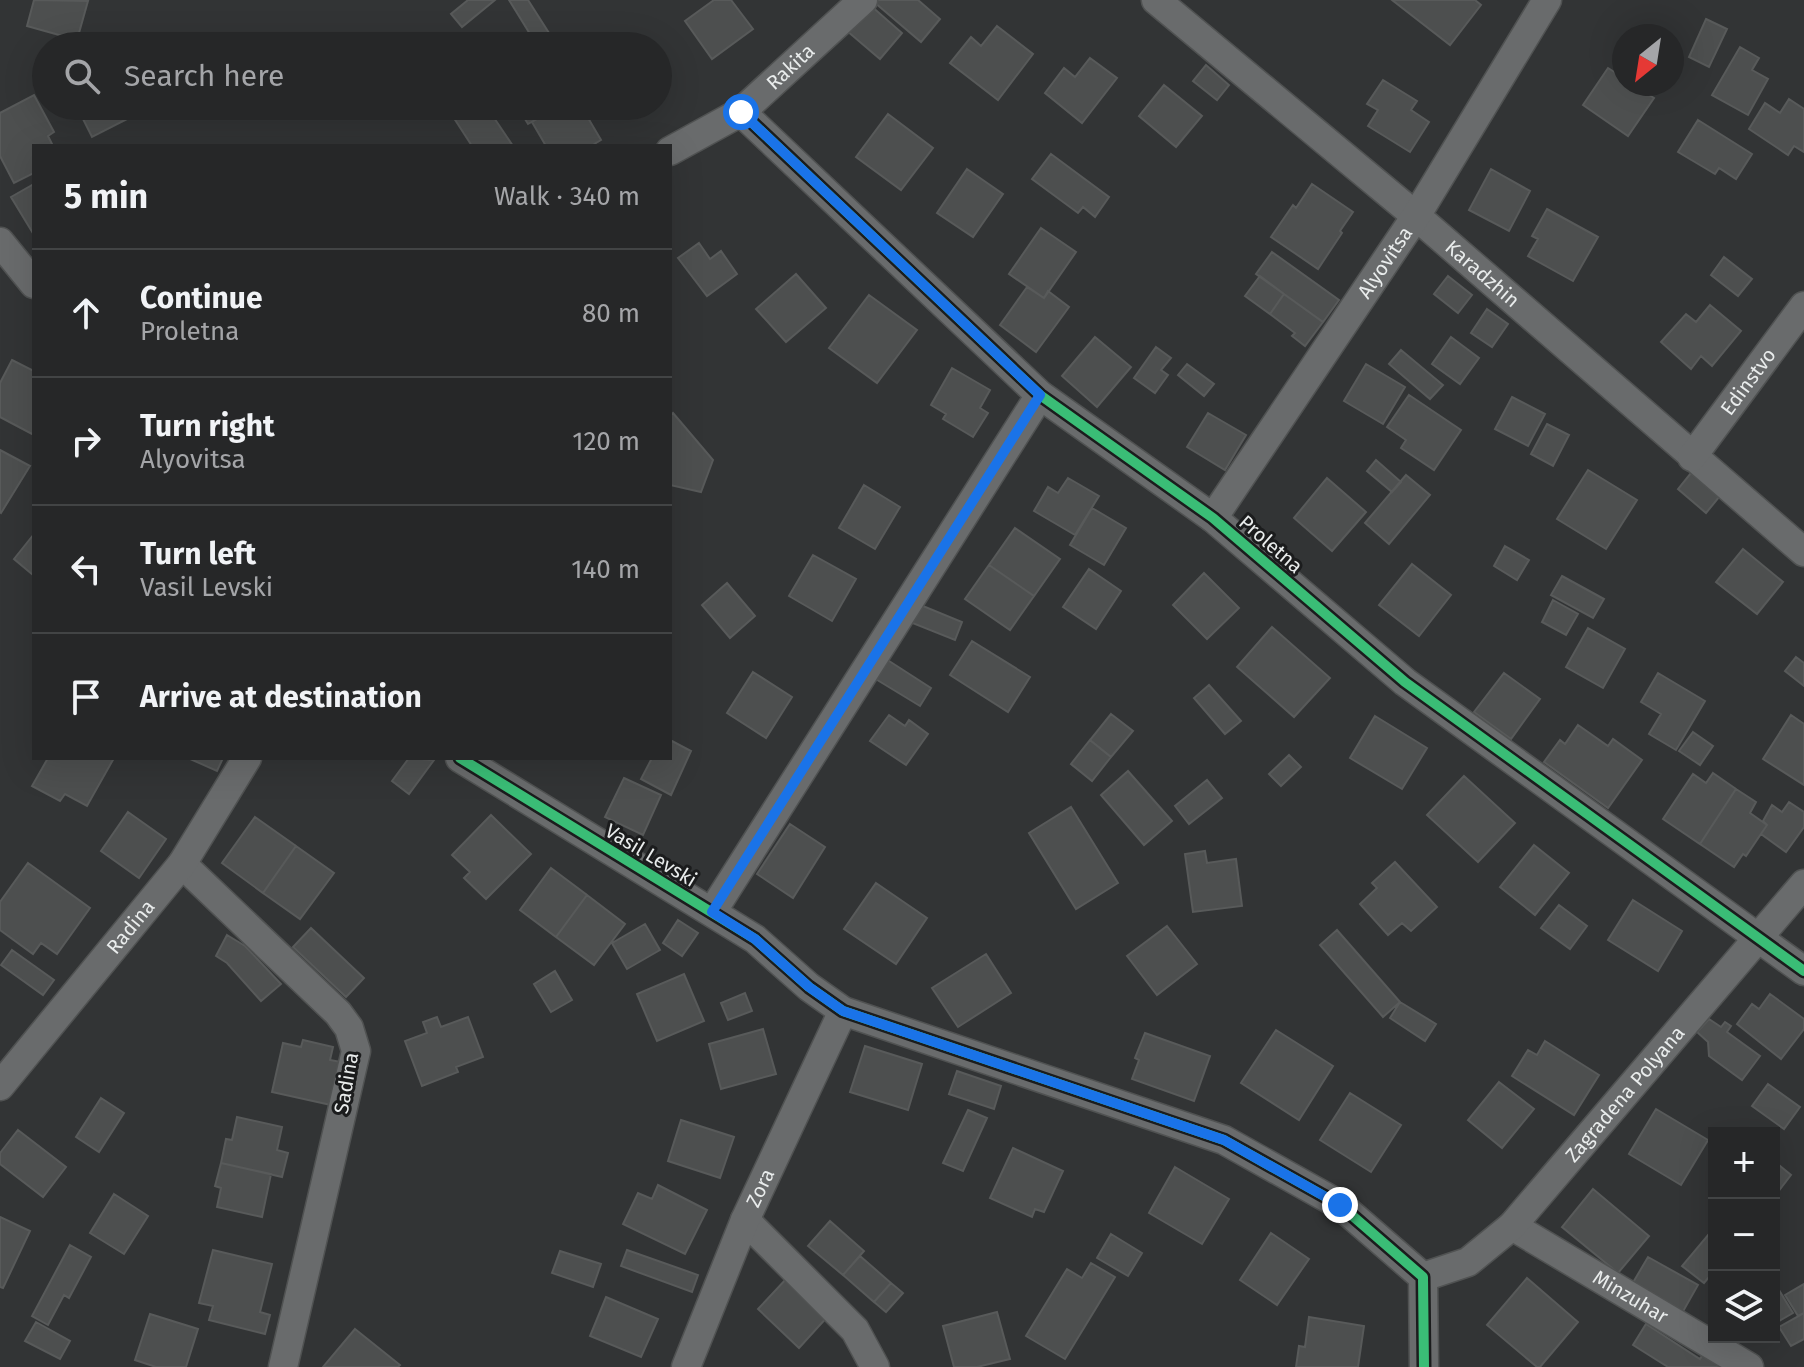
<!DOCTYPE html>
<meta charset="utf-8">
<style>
:root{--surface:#262728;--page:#323334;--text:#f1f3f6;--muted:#a4a5a8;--line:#424445}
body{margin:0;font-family:"Fira Sans",sans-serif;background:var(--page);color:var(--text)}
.controls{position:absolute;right:24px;bottom:24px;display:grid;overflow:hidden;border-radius:0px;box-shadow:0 8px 32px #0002}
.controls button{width:72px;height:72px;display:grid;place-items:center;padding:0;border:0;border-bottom:2px solid var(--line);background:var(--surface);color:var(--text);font:40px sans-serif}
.compass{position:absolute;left:1612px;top:24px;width:72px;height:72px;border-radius:50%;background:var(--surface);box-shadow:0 8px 32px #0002;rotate:210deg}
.stop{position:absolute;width:24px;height:24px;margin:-18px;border:6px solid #1a73e8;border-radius:50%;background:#fff}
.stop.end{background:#1a73e8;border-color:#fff;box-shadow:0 2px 8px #0008}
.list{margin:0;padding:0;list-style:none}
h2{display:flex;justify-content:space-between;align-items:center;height:104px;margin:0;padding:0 32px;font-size:34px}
h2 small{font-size:26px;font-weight:400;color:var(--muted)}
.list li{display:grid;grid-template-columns:52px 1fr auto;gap:24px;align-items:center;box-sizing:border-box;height:128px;padding:0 32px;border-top:2px solid var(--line)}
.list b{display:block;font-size:30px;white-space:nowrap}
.list p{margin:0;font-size:26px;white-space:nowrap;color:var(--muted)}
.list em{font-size:26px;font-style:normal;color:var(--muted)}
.icon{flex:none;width:44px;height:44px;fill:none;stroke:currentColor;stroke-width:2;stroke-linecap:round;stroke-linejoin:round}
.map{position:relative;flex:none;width:1804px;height:1367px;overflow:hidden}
.search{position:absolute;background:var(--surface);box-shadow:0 8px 32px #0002;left:32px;top:32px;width:640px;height:88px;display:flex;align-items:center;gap:20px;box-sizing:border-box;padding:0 28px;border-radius:44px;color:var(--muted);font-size:30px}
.panel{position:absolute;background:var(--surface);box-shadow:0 8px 32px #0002;left:32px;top:144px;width:640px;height:616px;border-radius:0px}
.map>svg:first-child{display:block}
</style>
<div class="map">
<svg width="1804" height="1367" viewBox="0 0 1804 1367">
<rect width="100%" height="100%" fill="#323435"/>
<path fill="#4d4f4f" stroke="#585a5a" stroke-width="2" d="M34,0l54,1 -11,39 -50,-14z
M468,0h27l-33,27 -11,-13z
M509,0h19l21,33 -14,9z
M714,0h17l22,29 -41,30 -27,-38z
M875,0h43l22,19 -19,23 -47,-40z
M1392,0h83l6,5 -31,40z
M870,5l32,28 -22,26 -33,-28z
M1706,19l21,10 -18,38 -20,-10z
M997,26l36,28 -35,46 -48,-37 21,-26 10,9z
M1740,47l19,11 -7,12 16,9 -20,36 -36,-20z
M1090,58l27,20 -35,45 -37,-30 19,-25 11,9z
M1206,65l23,20 -12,15 -24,-19z
M1608,68l16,10v6h8l22,14 -26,38 -45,-31z
M1383,80l34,21 -6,9 18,12 -19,30 -42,-26 10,-16 -11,-6z
M1164,85l38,31 -26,31 -37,-31z
M34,95l20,37 -6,4 5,10h-19v27l-20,10 -14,-27v-43z
M1789,99l15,10v43l-10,-6 -6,9 -39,-26 16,-26 15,10z
M89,106h42l4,9 -43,22 -13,-26z
M459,106h27l27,40h-41l-22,-34z
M517,106h42l-31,18z
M559,106h22l20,34 -10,6h-45l-14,-24z
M888,114l45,34 -32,42 -45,-33z
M1698,120l54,34 -16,25 -17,-11 -4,6 -37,-22z
M1051,154l58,43 -14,20 -12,-10 -5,6 -46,-34z
M967,169l36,25 -30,43 -36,-24z
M1491,169l39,22 -21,40 -40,-21z
M34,184v51l-23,-38z
M1312,184l41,28 -13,19 2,2 -24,36 -47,-32 22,-32 3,3z
M1547,209l51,28 -25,44 -45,-25 10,-17 -6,-3z
M1041,228l35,24 -32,46 -35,-24z
M699,243l11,16 11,-8 16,23 -30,22 -29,-38z
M1272,252l67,48 -16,22 -67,-48z
M1724,257l28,22 -14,17 -27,-21z
M796,274l30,34 -40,34 -30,-33z
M1260,276l24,18 -14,20 -25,-18z
M1448,276l24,19 -14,18 -24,-19z
M1027,287l17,11 4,-7 21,16 -33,45 -36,-27z
M1284,294l39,28 -18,24 -13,-10 3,-3 -25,-19z
M869,295l48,35 -40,53 -48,-35z
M1710,305l31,26 -29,35 -11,-10 -10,13 -30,-27 25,-28 10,8z
M1487,309l21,15 -16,23 -21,-14z
M1095,337l36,30 -34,40 -35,-31z
M1451,337l28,21 -19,26 -28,-20z
M1156,347l15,11 -10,12 7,5 -13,18 -21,-15z
M1401,350l42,35 -13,14 -41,-35z
M12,360l22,11v64l-34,-18v-34z
M1187,364l27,20 -10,12 -26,-21z
M1366,364l39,23 -22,37 -39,-23z
M952,368l38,22 -10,18 8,5 -15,24 -30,-18 3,-5 -15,-9z
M1409,395l52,35 -27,40 -33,-22 5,-8 -19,-13z
M1512,397l33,17 -17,32 -33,-17z
M673,413l40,47 -12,32 -31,-7v-69z
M1208,413l38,22 -21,35 -38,-23z
M1547,424l22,11 -16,31 -22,-12z
M0,450l30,16 -29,47 -1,-1z
M1376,460l25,22 -9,10 -25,-21z
M1588,470l49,30 -31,49 -49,-30z
M1691,473l29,23 -14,17 -28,-24z
M1406,475l24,20 -41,49 -24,-21z
M1068,478l31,18 -24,39 -41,-24 14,-24 10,6z
M1327,478l39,34 -34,39 -38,-33z
M864,485l36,22 -25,42 -36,-21z
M1092,508l34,20 -22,37 -34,-20z
M1015,528l45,31 -26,37 -45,-31z
M34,534v39l-1,2 -19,-16z
M1505,546l24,14 -12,20 -23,-14z
M1743,549l40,33 -26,32 -41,-32z
M813,555l43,24 -24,42 -43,-25z
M1412,564l39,31 -32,41 -40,-31z
M989,565l45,31 -24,34 -45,-31z
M1089,569l32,22 -25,38 -33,-22z
M1204,573l35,35 -32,31 -34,-34z
M1562,576l42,23 -11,19 -42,-23z
M727,583l28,33 -25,22 -28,-33z
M1553,600l25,14 -12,21 -24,-13z
M918,604l44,18 -7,18 -45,-18z
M1272,627l58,51 -36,39 -57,-50z
M1588,628l37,21 -22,39 -37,-21z
M972,641l58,36 -22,35 -58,-37z
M1796,657l8,6v23l-19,-15z
M886,659l45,29 -11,18 -46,-28z
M753,672l39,25 -26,41 -39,-25z
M1504,673l36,26 -29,40 -37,-27z
M1658,673l47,28 -29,49 -27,-16 12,-20 -20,-12z
M1209,685l32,36 -16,13 -31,-36z
M1111,714l22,17 -22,26 -21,-17z
M889,715l16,11 4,-6 19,14 -22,31 -36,-24z
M1791,715l13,9v61l-41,-26z
M1375,716l52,32 -25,41 -52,-31z
M1578,725l30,21 5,-7 29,21 -34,48 -64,-46 16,-22 5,4z
M1693,732l20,14 -13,19 -21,-14z
M670,740l21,11 -20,44 -30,-16 11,-21h18z
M1090,740l21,17 -19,24 -21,-17z
M1289,755l12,12 -20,19 -12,-12z
M48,758h66l-27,48 -22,-12 -5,7 -28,-15z
M188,758h35l-6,13z
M409,758l25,2 -25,34 -17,-13z
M1128,771l44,50 -28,24 -43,-50z
M1713,773l23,16 -36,55 -37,-25 30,-45 13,9z
M1464,776l51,47 -37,39 -51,-47z
M624,778l37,17 -18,40 -38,-18z
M1207,780l15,18 -33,26 -14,-18z
M1736,789l20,13 -6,11 17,12 -21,31 -3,-2 -9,13 -34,-23z
M1789,802l15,10v15l-18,25 -25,-18 6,-9 -4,-4 9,-16 10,7z
M1071,807l47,76 -42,26 -47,-76z
M128,812l38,27 -27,39 -38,-27z
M491,815l40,39 -45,45 -22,-21 6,-6 -18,-17z
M255,817l41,29 -33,47 -41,-30z
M790,824l35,23 -32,51 -36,-24z
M1534,845l35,28 -34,42 -35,-28z
M296,846l38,27 -34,46 -37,-26z
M1205,851l2,12 29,-4 6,47 -49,6 -8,-58z
M1395,862l42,45 -26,24 -9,-8 -14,12 -28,-31 17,-16 -5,-5z
M28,863l62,45 -33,46 -16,-11 -8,11 -33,-24v-28z
M551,868l36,27 -31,42 -36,-27z
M876,883l51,35 -31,46 -52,-35z
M587,895l38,29 -31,41 -38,-28z
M1633,900l49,31 -24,40 -50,-31z
M1559,905l28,21 -17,23 -29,-21z
M678,920l20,13 -16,23 -19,-13z
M645,924l15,26 -33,19 -15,-26z
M1167,926l30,38 -40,31 -30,-39z
M311,928l53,50 -18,19 -53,-50z
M1337,930l63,72 -17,15 -63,-72z
M227,935l18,11 36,38 -20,17 -34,-38 -11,-7z
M12,950l42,30 -11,15 -42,-30z
M986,954l25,39 -53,34 -26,-39z
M555,971l17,29 -21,12 -17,-28z
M684,974l20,47 -47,20 -20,-47z
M745,993l7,18 -24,9 -7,-17z
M1770,994l34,25v10l-23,30 -44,-35 15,-20 7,5z
M1400,1002l36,22 -11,17 -35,-23z
M437,1017l4,10 27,-10 15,40 -27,10 2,5 -36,14 -17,-45 22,-8 -4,-11z
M1709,1019l12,8 4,-5 6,4 -4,6 33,24 -18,24 -33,-24 -1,-14 -11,-10z
M763,1029l13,45 -55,15 -12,-45z
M1276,1030l57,36 -34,54 -58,-37z
M1145,1033l65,23 -16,45 -62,-22 7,-19 -4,-2z
M303,1040l30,7 -3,13 11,2 -10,43 -59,-13 11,-49 18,4z
M1545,1041l54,34 -25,40 -62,-39 16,-26 9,5z
M865,1046l57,18 -14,46 -58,-18z
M957,1071l44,15 -7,23 -45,-15z
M1499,1082l35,27 -32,39 -34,-28z
M1768,1084l32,23 -16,22 -32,-23z
M1350,1093l51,32 -30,47 -51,-32z
M101,1098l23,15 -25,39 -23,-15z
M1656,1109l52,31 -27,45 -52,-31z
M968,1110l19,8 -24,53 -20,-8z
M237,1117l45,10 -5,23 11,3 -6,24 -61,-14 5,-24 6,1z
M681,1120l53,17 -14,41 -52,-17z
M18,1130l48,37 -23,30 -43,-33v-11z
M1013,1148l50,23 -19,41 -9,-3 -3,8 -42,-19z
M1774,1161l17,14 -17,22z
M221,1163l50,11 -9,43 -45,-10 4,-19 -6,-2z
M1175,1167l54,32 -27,45 -53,-31z
M658,1185l49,25 -22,44 -62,-30 15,-31 14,6z
M1593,1189l56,47 -31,37 -56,-46z
M114,1194l34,22 -24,38 -34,-21z
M0,1217l30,14 -27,57 -3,-1z
M830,1221l34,30 -21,24 -35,-29z
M1714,1228v43l-10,12 -22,-17z
M1271,1233l38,26 -32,46 -37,-25z
M1111,1234l31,19 -14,23 -31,-18z
M70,1245l21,12 -22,41 -5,-3 -16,30 -16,-9z
M213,1250l59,14 -12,48 10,3 -5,19 -56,-14 4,-14 -14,-3z
M627,1250l71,25 -6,17 -71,-26z
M560,1251l41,13 -8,23 -41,-14z
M860,1256l31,27 -17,19 -31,-27z
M1648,1257l50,28 -17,30 -50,-29z
M1091,1263l24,14 -50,82 -39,-23 41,-67 15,9z
M788,1277l41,38 -30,33 -41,-39z
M1527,1278l51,44 -38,45h-3l-50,-42z
M1774,1282l19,31 -19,11z
M891,1283l12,10 -17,19 -12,-10z
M1804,1284v29l-6,3 -13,-21z
M606,1297l52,22 -17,38 -51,-21z
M997,1312l13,47 -33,8h-23l-11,-41z
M1804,1313v26l-13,7 -12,-19z
M150,1314l48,15 -12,38h-30l-21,-7z
M1309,1317l55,9 -6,41h-62l3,-21 6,1z
M36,1322l34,19 -10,18 -35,-18z
M1646,1324l54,35 3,-5 21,13h-56l-35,-22z
M355,1329l45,36 -2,2h-75z"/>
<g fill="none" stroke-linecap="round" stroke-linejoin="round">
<g stroke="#505252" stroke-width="31">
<g id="street">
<path id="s1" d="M1156,0l260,216 388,336"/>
<path d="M741,112l299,283 173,123 192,164 399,289"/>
<path id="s2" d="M670,151l71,-39 122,-112"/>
<path d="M0,242l34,42"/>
<path id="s3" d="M1692,457l112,-151"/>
<path id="s4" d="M1213,518l203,-302 131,-216"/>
<path d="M460,758l295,181 54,48 34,24 381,129 116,65 83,72 1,90"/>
<path d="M182,864l156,149 11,15 7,23 -73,316"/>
<path d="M712,912l328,-517"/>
<path id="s5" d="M0,1086l182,-222 65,-106"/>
<path d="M745,1220l110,110 20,37"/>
<path id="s6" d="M1512,1226l237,141"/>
<path id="s7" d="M1423,1277l45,-15 44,-36 292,-342"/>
<path id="s8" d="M686,1367l59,-147 98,-209"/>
</g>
</g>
<use href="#street" stroke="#696b6c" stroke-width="28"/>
<g stroke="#1b1c1d" stroke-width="15">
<path id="cycleway" d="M741,112l299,283 173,123 192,164 399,289
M460,758l295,181 54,48 34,24 381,129 116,65 83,72 1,90"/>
</g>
<use href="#cycleway" stroke="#3abd76" stroke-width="10"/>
</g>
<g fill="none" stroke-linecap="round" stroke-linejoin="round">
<path stroke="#1a73e8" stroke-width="10" d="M741,112l299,283 -328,517 43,27 54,48 34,24 381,129 116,65"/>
</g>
<g text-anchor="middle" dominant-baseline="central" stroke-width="6" stroke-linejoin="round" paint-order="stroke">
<g font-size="20" fill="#e9ecec" stroke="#1b1c1d">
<text stroke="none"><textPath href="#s2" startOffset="148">Rakita</textPath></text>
<text stroke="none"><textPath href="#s4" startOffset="308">Alyovitsa</textPath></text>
<text stroke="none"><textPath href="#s1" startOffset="426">Karadzhin</textPath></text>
<text stroke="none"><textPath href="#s3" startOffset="94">Edinstvo</textPath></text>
<text transform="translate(1271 544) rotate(41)">Proletna</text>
<text transform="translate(651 855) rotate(31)">Vasil Levski</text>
<text stroke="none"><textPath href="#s5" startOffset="206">Radina</textPath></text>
<text transform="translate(346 1083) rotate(-80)">Sadina</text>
<text stroke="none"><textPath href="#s7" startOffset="278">Zagradena Polyana</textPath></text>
<text stroke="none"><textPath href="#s8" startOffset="194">Zora</textPath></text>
<text stroke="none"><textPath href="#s6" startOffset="138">Minzuhar</textPath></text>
</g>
</g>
</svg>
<div class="controls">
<button>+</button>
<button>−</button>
<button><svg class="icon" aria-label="layers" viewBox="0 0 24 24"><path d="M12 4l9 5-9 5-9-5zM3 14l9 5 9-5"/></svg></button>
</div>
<svg class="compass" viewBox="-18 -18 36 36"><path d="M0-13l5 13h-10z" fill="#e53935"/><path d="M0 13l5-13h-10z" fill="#a4a5a8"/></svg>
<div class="stop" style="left:741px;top:112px"></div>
<div class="stop end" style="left:1340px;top:1205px"></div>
<div class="search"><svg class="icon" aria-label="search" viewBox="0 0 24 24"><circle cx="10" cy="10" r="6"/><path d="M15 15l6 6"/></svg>Search here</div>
<section class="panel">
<h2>5 min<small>Walk · 340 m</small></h2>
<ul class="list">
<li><svg class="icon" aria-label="ahead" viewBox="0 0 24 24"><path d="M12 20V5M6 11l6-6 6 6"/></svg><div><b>Continue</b><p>Proletna</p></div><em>80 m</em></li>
<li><svg class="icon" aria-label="right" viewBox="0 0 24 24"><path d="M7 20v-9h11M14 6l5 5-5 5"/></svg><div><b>Turn right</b><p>Alyovitsa</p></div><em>120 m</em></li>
<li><svg class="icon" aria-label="left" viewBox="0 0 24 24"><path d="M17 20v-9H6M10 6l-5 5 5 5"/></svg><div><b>Turn left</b><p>Vasil Levski</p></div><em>140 m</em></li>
<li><svg class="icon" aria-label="arrive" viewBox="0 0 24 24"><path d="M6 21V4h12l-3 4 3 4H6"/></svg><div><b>Arrive at destination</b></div></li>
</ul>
</section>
</div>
